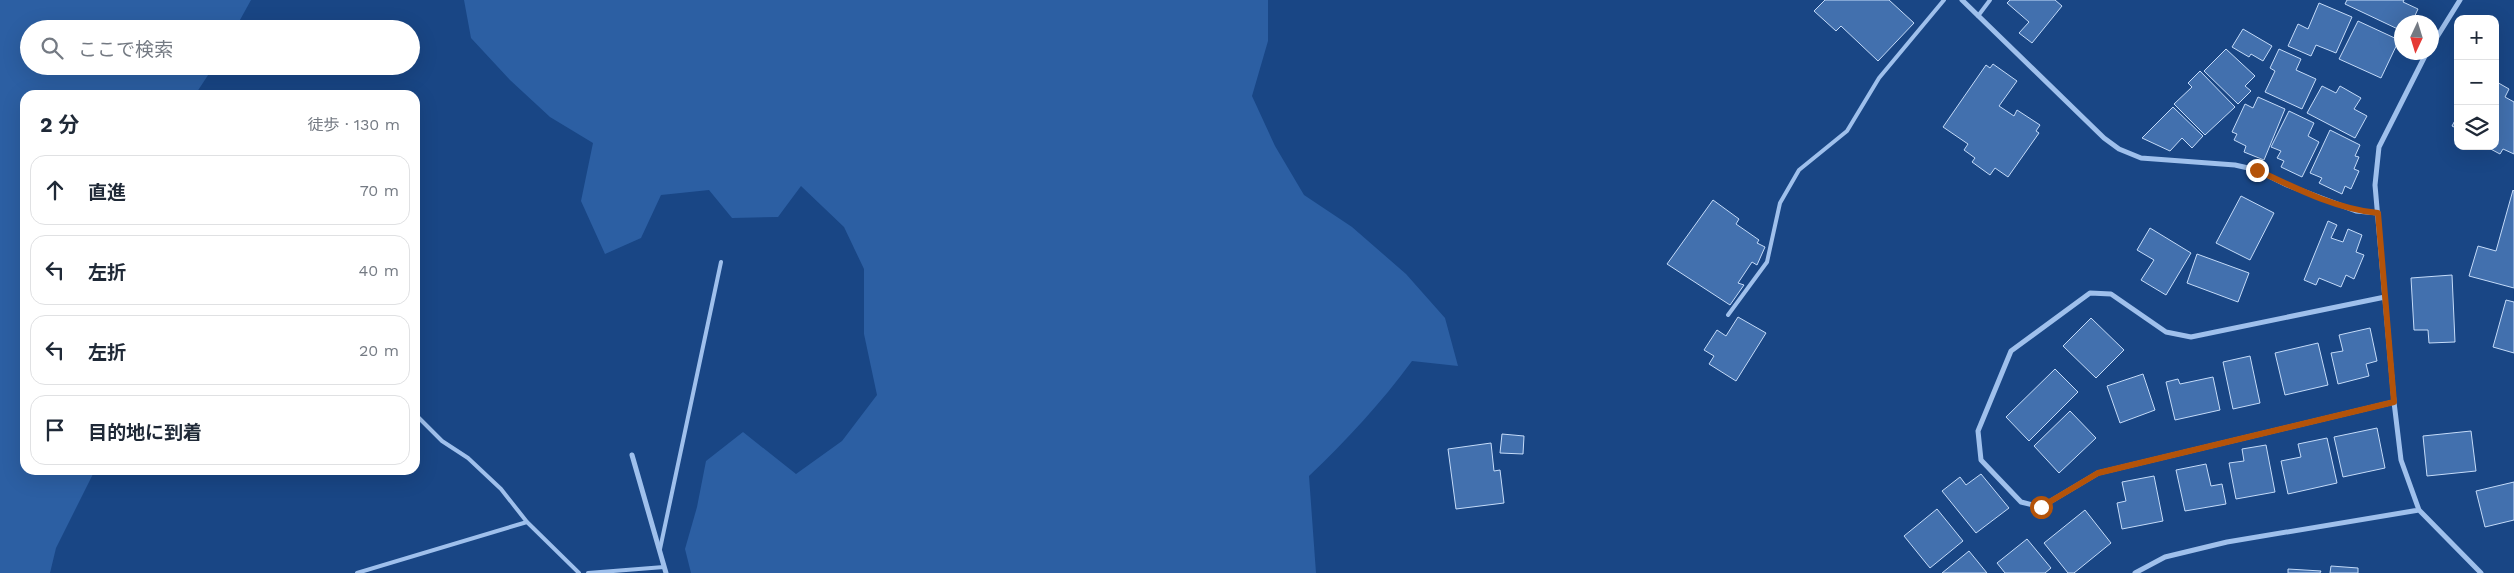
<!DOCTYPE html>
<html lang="ja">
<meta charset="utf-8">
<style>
:root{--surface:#fff;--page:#f6f6f7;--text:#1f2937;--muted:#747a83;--line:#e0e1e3}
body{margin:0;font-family:"Work Sans","Noto Sans JP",sans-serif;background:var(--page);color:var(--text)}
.controls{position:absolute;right:15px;top:15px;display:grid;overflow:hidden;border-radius:10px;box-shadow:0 5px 20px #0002}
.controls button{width:45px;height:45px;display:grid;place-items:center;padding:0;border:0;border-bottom:1px solid var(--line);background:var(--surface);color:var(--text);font:25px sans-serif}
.compass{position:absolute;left:2394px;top:15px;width:45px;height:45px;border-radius:50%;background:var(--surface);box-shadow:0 5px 20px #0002;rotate:184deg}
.stop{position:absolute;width:15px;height:15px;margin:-11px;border:4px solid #b45309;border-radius:50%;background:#fff}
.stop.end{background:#b45309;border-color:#fff;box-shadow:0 1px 5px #0008}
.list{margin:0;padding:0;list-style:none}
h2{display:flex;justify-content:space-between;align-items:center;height:65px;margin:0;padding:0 20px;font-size:21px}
h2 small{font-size:16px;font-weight:400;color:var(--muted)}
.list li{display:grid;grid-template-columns:32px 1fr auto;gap:15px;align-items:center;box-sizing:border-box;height:70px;margin:0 10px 10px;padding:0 10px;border:1px solid var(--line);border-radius:15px}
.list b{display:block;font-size:19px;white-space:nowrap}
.list em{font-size:16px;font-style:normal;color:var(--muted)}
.icon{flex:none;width:28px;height:28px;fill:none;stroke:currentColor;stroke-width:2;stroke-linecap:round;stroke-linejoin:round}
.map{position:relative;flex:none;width:2514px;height:573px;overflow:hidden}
.search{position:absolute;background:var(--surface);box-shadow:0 5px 20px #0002;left:20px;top:20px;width:400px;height:55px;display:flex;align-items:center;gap:12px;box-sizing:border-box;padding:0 18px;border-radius:28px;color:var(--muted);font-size:19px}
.panel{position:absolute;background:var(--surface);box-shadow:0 5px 20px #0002;left:20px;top:90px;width:400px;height:385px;border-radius:15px}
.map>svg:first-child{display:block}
</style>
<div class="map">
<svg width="2514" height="573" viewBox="0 0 2514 573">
<rect width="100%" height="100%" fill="#194685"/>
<path fill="#2c5fa3" d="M0,0h251l-16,29h-206v37h185l-19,29h-170v375h70l-39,78 -6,25h-50z
M464,0h804v41l-16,55 23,50 29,49 48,32 54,47 39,44 13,48 -46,-5c-31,42 -65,79 -103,115l7,97h-625l-6,-24 12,-42 9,-46 37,-29 53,42 46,-33 35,-46 -13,-61v-65l-20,-42 -43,-41 -23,31 -46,1 -23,-28 -48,5 -20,43 -36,16 -24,-53 12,-58 -43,-26 -40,-37 -39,-42z"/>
<path fill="#4270ae" stroke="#c4dbf9" d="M1825,0h64l25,23 -36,38 -37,-35 -5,5 -22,-20z
M2010,0h45l7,6 -30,37 -13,-10 10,-11 -22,-19z
M2347,0h57l-1,2 15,7 -6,13h-10v9l-57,-27z
M2319,3l33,14 -16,36 -20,-8 -5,11 -23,-10 10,-22 10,5z
M2358,21l41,19 -18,38 -42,-19z
M2243,29l29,17 -9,15 -12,-7 -2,3 -17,-10z
M2226,49l29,27 -10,10 6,5 -13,13 -34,-33z
M2279,49l22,10 -5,11 20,9 -14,30 -37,-17 10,-21 -5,-3z
M1993,64l24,17 -18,25 15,10 3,-6 23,15 -4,6 3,2 -31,44 -13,-9 -5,7 -18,-13 3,-4 -11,-8 4,-6 -25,-17 43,-62 4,3z
M2200,71l35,36 -30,28 -31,-31 18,-17 -4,-4z
M2495,81l14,8 -4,8 9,5v52l-11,-5 -3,5 -15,-8h10z
M2322,86l14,7 4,-7 21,12 -7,11 13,7 -12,22 -48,-25z
M2258,97l27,12 -21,51 -20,-8 2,-6 -12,-6 3,-6 -5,-2 13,-28 8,4z
M2173,107l30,29 -11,12 -10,-10 -12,13 -28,-13z
M2289,111l25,12 -6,13 11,6 -17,35 -21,-10 3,-6 -7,-3 4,-7 -10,-4z
M2458,115v14l-6,-3z
M2330,130l30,15 -5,11 4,1 -5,12 5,2 -8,18 -6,-3 -3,8 -23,-11 3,-5 -12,-5z
M2513,190l1,1v97l-45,-12 9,-30 18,5z
M2241,196l33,17 -24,47 -34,-17z
M1713,200l26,19 -3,5 23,16 -2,3 8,4 -8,18 -5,-3 -14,21 6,2 -14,20 -63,-41z
M2328,221l9,4 -6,13 12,4 5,-13 14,6 -6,17 8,3 -10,24 -8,-4 -5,12 -22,-9 -3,7 -12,-5z
M2150,228l41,25 -25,42 -25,-15 13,-20 -17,-10z
M2197,254l52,19 -11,29 -51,-19z
M2452,275l3,67 -26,1 -1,-13h-14l-3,-52z
M2506,300l8,2v51l-21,-6z
M1738,317l28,16 -30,48 -27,-17 5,-8 -10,-6 13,-20 9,6z
M2091,318l33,32 -28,28 -33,-32z
M2370,328l7,33 -11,3 3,12 -31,8 -7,-31 12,-2 -4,-16z
M2318,343l10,42 -43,10 -10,-42z
M2250,356l10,47 -27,6 -10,-47z
M2055,369l23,23 -49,49 -23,-24z
M2143,374l12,36 -35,13 -13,-37z
M2213,377l7,33 -45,10 -9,-38 12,-3 2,5z
M2070,411l26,27 -37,35 -25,-27z
M2377,428l8,40 -42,9 -9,-40z
M2471,431l5,40 -49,5 -4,-40z
M1502,434l22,2 -1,18 -23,-1z
M2327,438l10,45 -49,11 -7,-33 20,-4 -3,-13z
M1491,443l3,28 6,-1 4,33 -48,6 -8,-60z
M2266,445l9,47 -39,7 -7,-36 15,-2 -2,-12z
M2206,464l5,22 11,-2 4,20 -41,7 -9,-41z
M1981,474l28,34 -33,25 -34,-42 18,-14 6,8z
M2154,476l9,45 -41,8 -5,-26 9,-2 -4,-19z
M2514,482v38l-29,7 -9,-36z
M1937,509l26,32 -33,27 -26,-32z
M2085,510l26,33 -37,30h-6l-24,-30z
M2027,539l24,29 -6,5h-40l-8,-10z
M1969,551l18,22h-45z
M2331,566l27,2v5h-28z
M2288,569l33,2 -1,2h-32z"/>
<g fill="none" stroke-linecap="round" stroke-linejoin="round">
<path stroke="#9fc0ec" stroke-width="4" d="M1978,16l12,-16
M1728,315l39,-53 13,-59 19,-33 48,-39 32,-53 65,-78
M415,414l27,27 26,17 33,31 26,33 52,51
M660,549l61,-287
M357,573l170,-51
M588,573l76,-6"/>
<path stroke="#9fc0ec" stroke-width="5" d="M1962,0l142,138 15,11 22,9 94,7 22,5 30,15 69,26 22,2
M2432,45l28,-45
M2427,52l-48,95 -4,38 19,217 7,58 18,50 62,63
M2385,297l-194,40 -25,-5 -55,-38 -21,-1 -79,58 -33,80 3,29 40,42 20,5 57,-34 296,-71
M632,455l34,118
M2135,573l30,-16 62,-15 192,-32"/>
</g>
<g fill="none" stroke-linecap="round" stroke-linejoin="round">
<path stroke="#b45309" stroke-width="6" d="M2041,507l57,-34 296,-71 -16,-189c-42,-4 -83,-25 -121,-43"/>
</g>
</svg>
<div class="controls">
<button>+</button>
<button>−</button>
<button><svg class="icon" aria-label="layers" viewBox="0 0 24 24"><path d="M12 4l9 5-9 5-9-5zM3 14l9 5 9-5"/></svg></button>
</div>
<svg class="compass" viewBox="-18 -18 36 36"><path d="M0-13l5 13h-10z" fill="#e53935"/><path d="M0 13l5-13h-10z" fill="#747a83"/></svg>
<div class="stop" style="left:2041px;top:507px"></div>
<div class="stop end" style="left:2257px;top:170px"></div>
<div class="search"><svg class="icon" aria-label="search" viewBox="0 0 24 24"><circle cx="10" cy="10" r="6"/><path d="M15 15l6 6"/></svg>ここで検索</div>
<section class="panel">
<h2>2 分<small>徒歩 · 130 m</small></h2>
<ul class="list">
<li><svg class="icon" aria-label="ahead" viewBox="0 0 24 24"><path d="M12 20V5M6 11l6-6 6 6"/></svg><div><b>直進</b></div><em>70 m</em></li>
<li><svg class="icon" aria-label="left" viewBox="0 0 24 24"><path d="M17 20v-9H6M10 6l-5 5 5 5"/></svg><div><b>左折</b></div><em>40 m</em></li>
<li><svg class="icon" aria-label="left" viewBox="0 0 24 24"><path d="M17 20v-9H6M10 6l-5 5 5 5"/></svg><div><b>左折</b></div><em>20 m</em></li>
<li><svg class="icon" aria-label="arrive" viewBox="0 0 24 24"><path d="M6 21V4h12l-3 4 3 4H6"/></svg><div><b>目的地に到着</b></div></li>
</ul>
</section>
</div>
